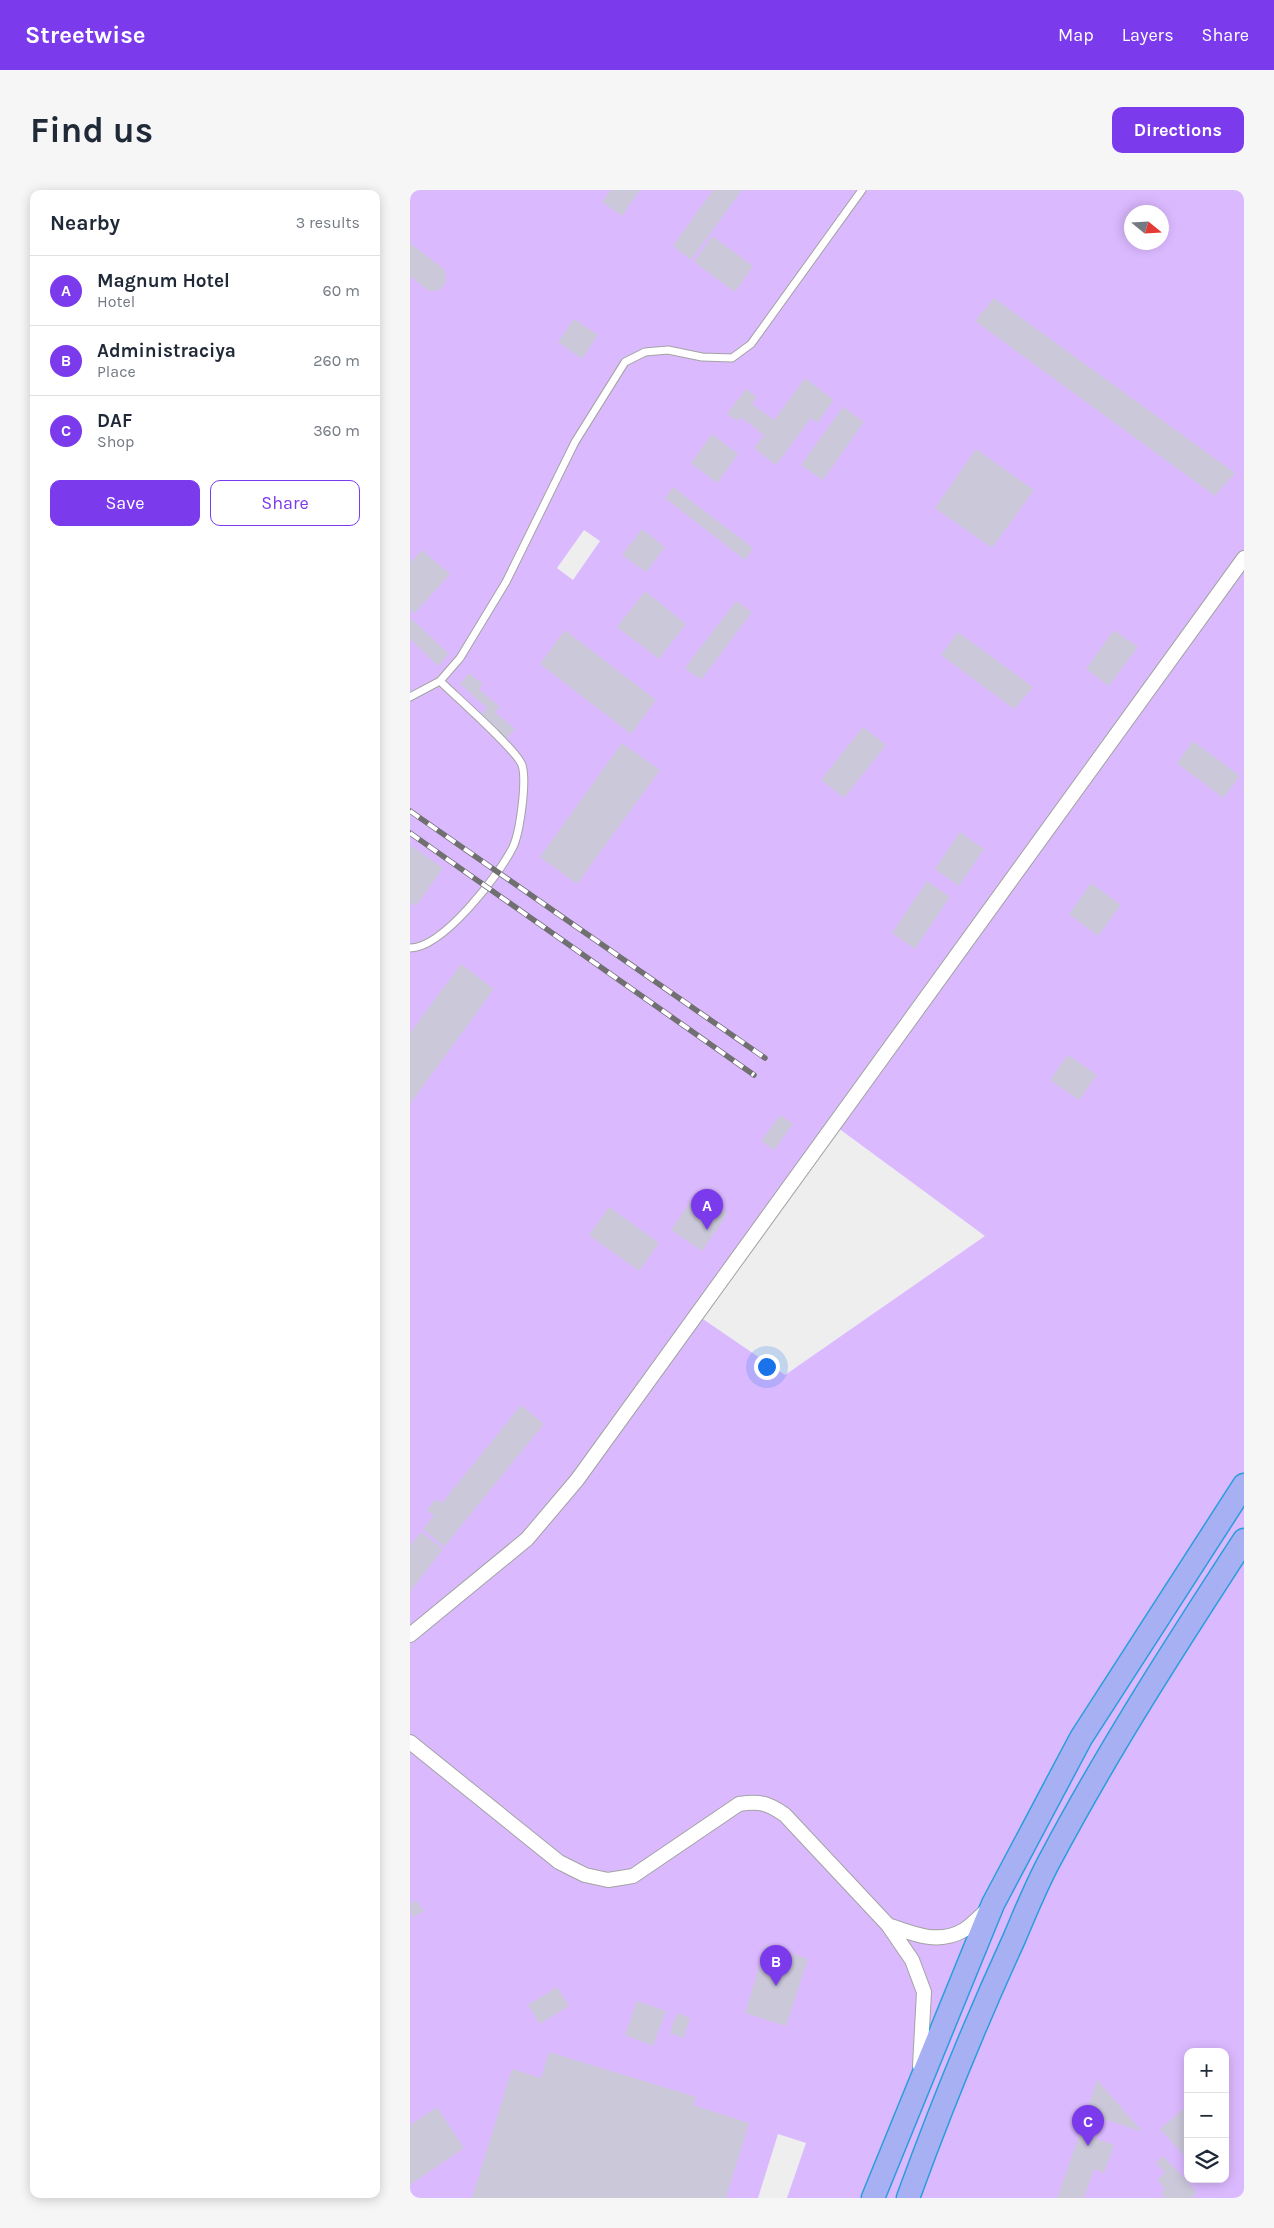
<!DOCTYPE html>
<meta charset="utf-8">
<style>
:root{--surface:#fff;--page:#f6f6f7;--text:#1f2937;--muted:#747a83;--line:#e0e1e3;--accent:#7c3aed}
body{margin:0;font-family:Karla,sans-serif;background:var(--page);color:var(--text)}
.controls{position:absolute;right:15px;bottom:15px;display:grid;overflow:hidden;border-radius:10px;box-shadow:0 2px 12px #0003}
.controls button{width:45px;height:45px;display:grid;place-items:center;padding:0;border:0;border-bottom:1px solid var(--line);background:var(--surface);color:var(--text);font:25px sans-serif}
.compass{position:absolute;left:714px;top:15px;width:45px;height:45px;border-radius:50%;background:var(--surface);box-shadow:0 2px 12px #0003;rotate:108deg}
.you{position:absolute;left:356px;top:1176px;width:18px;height:18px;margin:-12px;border:4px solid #fff;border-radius:50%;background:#1a73e8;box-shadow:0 0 0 8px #1a73e833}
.badge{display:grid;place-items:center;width:32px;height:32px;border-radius:50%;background:var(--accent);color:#fff;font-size:16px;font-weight:700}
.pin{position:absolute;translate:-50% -41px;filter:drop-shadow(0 1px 2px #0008)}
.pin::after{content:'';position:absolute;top:26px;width:18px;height:15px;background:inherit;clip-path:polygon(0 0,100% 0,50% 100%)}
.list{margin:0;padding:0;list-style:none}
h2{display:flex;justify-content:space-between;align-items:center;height:65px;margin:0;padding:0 20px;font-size:21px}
h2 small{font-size:16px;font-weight:400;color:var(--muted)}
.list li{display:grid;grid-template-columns:32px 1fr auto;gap:15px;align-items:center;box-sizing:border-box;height:70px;padding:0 20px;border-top:1px solid var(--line)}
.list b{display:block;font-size:19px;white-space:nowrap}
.list p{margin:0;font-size:16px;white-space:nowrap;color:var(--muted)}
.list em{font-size:16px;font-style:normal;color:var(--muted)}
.actions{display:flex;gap:10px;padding:15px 20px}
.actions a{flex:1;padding:11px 0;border:1px solid var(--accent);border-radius:10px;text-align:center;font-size:18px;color:var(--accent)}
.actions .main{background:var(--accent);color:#fff}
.icon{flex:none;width:28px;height:28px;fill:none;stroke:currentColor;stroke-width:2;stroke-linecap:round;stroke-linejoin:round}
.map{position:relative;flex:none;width:834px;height:2008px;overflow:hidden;border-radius:10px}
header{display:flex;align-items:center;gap:30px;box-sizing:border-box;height:70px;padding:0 25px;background:var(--accent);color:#fff}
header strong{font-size:24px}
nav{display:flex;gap:28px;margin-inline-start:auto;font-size:18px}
.intro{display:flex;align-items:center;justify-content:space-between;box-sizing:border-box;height:120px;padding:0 30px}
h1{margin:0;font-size:35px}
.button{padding:12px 22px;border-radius:10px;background:var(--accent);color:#fff;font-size:18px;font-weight:700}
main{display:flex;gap:30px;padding:0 30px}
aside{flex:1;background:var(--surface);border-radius:10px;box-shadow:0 2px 12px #0003}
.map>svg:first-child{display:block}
</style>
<header>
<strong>Streetwise</strong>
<nav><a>Map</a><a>Layers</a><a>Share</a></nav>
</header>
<div class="intro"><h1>Find us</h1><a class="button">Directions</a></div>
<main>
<aside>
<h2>Nearby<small>3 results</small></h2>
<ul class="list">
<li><span class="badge">A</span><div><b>Magnum Hotel</b><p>Hotel</p></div><em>60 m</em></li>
<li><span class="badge">B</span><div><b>Administraciya</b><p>Place</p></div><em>260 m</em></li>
<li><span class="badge">C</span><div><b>DAF</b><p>Shop</p></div><em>360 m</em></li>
</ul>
<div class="actions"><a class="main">Save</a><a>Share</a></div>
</aside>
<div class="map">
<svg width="834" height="2008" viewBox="0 0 834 2008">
<rect width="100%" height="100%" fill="#ece8f2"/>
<path fill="#dbb9ff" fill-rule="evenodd" d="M0,0h834v2008h-834zM722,22h30v30h-30zM778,1862h37v127h-37z"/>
<path fill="#eee" d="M174,340l16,11 -27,39 -16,-12z
M424,935l151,111 -200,139 -88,-60z
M368,1944l28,9 -19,55h-29z"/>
<path fill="#cac8d9" d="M201,0h29l-18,26 -20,-14z
M303,0h29l-51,70 -18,-14z
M302,46l41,30 -18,26 -41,-30z
M0,53l35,27 1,11 -6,9 -11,1 -19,-15z
M584,108l241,175 -20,23 -240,-175z
M164,129l24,16 -16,24 -24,-17z
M395,188l29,22 -17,23 -6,-5 -35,47 -22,-17 10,-13 -23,-18 -4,4 -10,-7 19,-25 11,8 -5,7 22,16z
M433,217l21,15 -41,58 -22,-15z
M302,244l26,20 -21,29 -26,-20z
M566,259l58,41 -42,58 -57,-40z
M263,297l80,61 -8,12 -80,-62z
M232,339l23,18 -19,25 -24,-17z
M12,360l28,24 -36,40 -4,-4v-47z
M235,401l41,33 -27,35 -42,-32z
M326,411l16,11 -51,68 -16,-12z
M2,429l37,35 -11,12 -28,-27v-18z
M155,440l91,70 -25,34 -91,-70z
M704,440l24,17 -29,39 -23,-17z
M548,442l75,55 -19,22 -73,-54z
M59,483l14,11 -4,5 21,18 -5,5 20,17 -9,10 -26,-23 7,-8 -27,-24z
M453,537l23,18 -42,53 -23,-18z
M783,551l47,35 -17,22 -46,-35z
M212,553l38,27 -83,114 -37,-27z
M550,642l24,17 -25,37 -24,-17z
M0,655l33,23 -27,38 -6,-4z
M517,691l23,16 -35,52 -23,-16z
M681,693l30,22 -23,31 -29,-22z
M51,774l33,25 -84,115v-71z
M658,865l29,20 -18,25 -29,-20z
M370,925l13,9 -19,26 -13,-9z
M287,1002l31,21 -26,38 -31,-21z
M199,1017l50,36 -20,28 -50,-36z
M111,1215l23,19 -100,123 -21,-18 11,-14 -7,-5 9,-11 6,4z
M11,1342l22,17 -33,43v-46z
M6,1710l8,11 -12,7 -2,-14z
M356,1755l42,14 -22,67 -41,-13z
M147,1797l12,19 -29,18 -12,-19z
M227,1811l29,10 -13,35 -28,-11z
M267,1823l13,5 -6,20 -14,-5z
M139,1862l147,45 -3,8 56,18 -23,75h-254l40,-129 29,9z
M687,1890l46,52 -57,-19z
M778,1915v55l-28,-31z
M27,1917l27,41 -54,37v-60z
M670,1943l34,12 -10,28 -10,-4 -10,29h-27z
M753,1966l18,19 -12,11 13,-11 15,18 -6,5h-26l-4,-5 4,-4 -8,-9 8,-7 -9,-10z"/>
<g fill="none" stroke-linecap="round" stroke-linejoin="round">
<g stroke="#a3a3a3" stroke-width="9">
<path id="service" d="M0,507l30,-16 20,-23 46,-76 69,-140 50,-80 20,-10 23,-2 34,7 30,1 19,-14 111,-154
M0,758c33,0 89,-73 103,-101 7,-15 14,-66 9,-82 -6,-16 -67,-69 -82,-84"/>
</g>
<g stroke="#a3a3a3" stroke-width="16">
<path id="minor" d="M0,1445l117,-96 50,-59 667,-922
M0,1552l149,120 26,13 23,5 25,-4 106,-72c22,-3 29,-1 46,11l103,110 24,35 12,32 -4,74
M478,1735c25,9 51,20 76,5 8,-5 16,-14 24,-21"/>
</g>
<g stroke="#299edc" stroke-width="25">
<path id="trunk" d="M463,2008l120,-294 88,-166 163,-253
M498,2008c32,-88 67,-174 106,-259 12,-28 23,-56 38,-83 58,-109 125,-213 192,-316"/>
</g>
<use href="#service" stroke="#fff" stroke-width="7"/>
<use href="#minor" stroke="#fff" stroke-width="14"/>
<use href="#trunk" stroke="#a6b0f2" stroke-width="22"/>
<g stroke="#707070" stroke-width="5.5">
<path id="rail" d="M0,621l355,247
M0,643l344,242"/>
</g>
<use href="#rail" stroke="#fff" stroke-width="4" stroke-dasharray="11" stroke-linecap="butt"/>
</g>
</svg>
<div class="controls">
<button>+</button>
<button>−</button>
<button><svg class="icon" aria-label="layers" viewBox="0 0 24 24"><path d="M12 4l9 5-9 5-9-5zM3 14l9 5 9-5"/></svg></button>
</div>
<svg class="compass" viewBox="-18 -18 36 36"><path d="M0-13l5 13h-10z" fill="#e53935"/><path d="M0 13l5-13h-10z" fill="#747a83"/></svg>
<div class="you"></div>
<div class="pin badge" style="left:297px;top:1040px">A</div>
<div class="pin badge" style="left:366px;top:1796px">B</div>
<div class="pin badge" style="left:678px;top:1956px">C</div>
</div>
</main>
